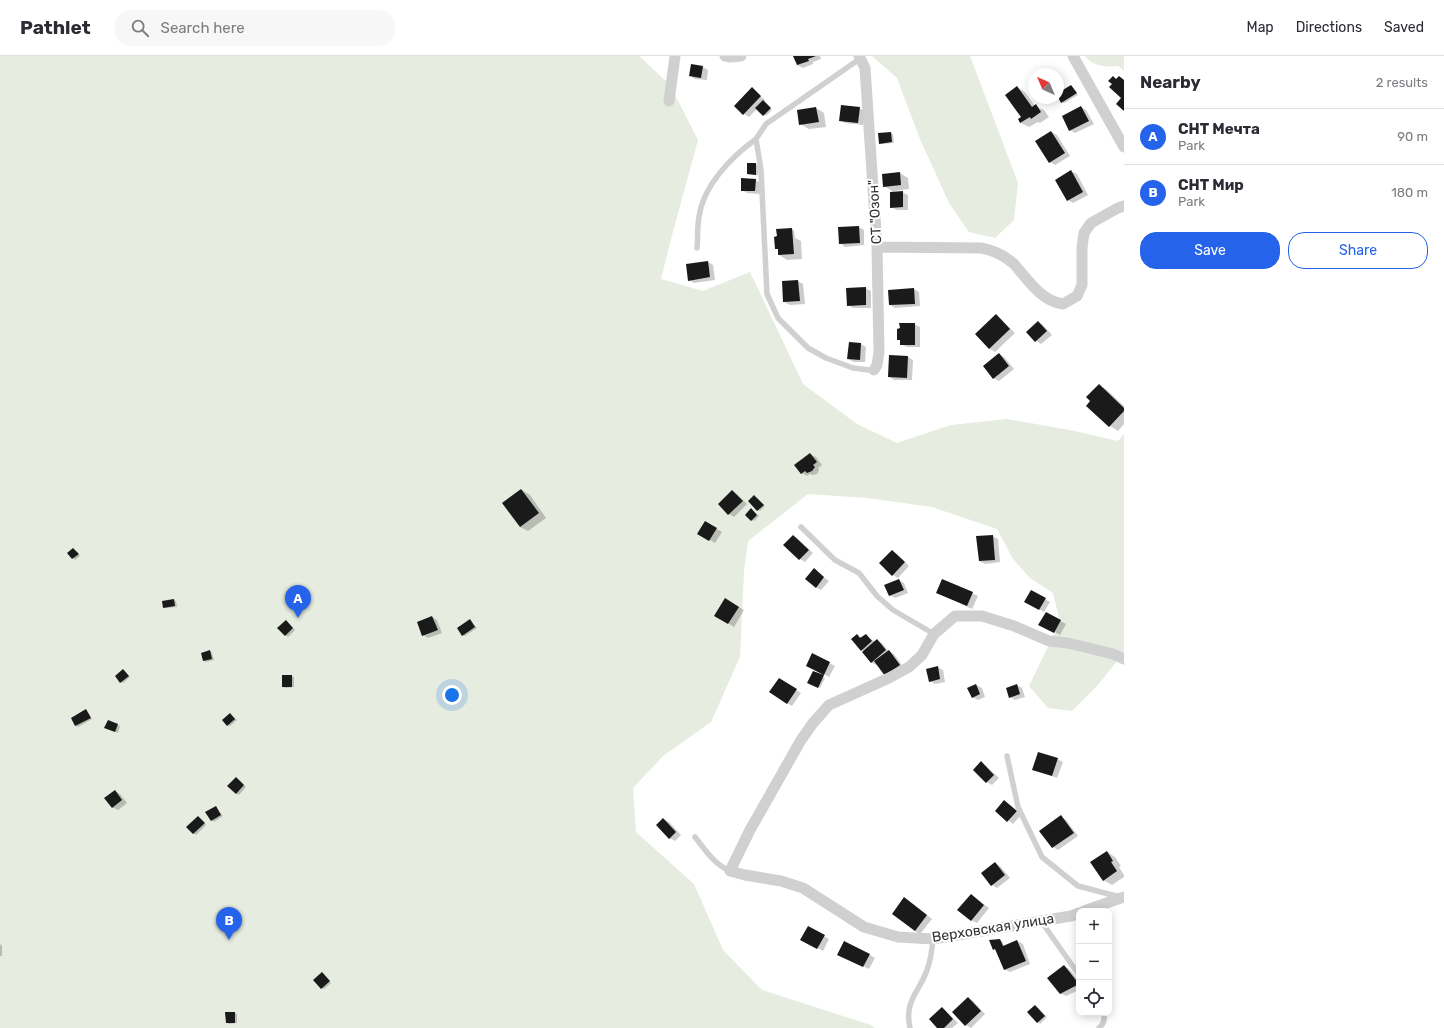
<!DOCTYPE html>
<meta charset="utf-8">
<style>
:root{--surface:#fff;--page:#f7f7f7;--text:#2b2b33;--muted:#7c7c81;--line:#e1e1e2;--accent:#2563eb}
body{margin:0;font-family:Rubik,sans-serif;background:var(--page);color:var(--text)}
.controls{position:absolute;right:12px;bottom:12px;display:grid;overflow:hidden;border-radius:8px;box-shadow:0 2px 10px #0003}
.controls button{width:36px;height:36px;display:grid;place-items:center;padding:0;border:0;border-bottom:1px solid var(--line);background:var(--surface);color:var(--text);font:20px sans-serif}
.compass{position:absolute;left:1028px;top:12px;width:36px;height:36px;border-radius:50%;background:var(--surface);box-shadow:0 2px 10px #0003;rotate:316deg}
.you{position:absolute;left:452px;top:639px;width:14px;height:14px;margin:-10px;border:3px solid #fff;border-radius:50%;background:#1a73e8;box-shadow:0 0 0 6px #1a73e833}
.badge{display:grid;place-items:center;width:26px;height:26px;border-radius:50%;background:var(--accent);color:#fff;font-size:13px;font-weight:700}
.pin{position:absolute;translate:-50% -33px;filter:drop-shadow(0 1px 2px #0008)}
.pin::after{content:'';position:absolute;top:21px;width:14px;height:12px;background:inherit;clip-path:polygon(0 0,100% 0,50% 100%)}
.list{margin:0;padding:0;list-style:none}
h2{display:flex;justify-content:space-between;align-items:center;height:52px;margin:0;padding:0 16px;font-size:17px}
h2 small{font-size:13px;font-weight:400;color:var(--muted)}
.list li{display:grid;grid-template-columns:26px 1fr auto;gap:12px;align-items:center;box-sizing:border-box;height:56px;padding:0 16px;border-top:1px solid var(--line)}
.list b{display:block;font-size:15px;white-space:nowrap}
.list p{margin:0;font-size:13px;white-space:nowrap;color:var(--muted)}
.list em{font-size:13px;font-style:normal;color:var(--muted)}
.actions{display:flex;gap:8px;padding:12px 16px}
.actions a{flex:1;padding:9px 0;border:1px solid var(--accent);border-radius:16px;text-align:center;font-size:14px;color:var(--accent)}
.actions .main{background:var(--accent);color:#fff}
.icon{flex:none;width:22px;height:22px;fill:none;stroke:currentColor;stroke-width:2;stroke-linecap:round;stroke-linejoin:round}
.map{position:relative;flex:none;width:1124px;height:972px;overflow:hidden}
header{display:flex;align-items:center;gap:24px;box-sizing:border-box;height:56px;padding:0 20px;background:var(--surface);border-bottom:1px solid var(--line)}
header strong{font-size:19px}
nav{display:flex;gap:22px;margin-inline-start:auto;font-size:14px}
.search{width:280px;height:36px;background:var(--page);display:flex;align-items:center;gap:10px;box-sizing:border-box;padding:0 14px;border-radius:16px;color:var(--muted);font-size:15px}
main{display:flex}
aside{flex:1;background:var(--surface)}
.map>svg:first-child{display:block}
</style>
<header>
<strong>Pathlet</strong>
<div class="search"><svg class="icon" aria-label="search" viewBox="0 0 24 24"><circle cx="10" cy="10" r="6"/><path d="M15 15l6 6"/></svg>Search here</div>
<nav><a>Map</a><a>Directions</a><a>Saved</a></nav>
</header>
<main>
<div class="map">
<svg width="1124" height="972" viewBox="0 0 1124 972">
<rect width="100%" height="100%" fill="#fff"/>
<path fill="#e6ecdf" d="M0,0h639l31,29 28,55 -27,99 -10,40 42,12 47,-19 53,112 54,40 40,19 54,-18 56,-6 68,12 43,10 6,-7v218l-26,33 -26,26 -24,-3 -19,-22 31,-64 -7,-29 -23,-15 -17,-19 -16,-30 -65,-22 -65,-9 -59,-4 -60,47 -4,31 -4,85 -29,65 -48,34 -30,32 3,44 58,52 29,66 39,40 109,35 4,3h-875z
M872,0h98l48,127 -4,37 -19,18 -26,-6 -20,-29 -29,-64 -23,-61z
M1085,0h39v15l-6,-5c-13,1 -24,1 -33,-10z"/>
<path fill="#0003" d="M794,0h26l1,3 -8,3v2l-10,4 -6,-3z
M703,11l5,3 -1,10 -12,-1 -5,-3z
M1071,30l7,9 -14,8 -2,-1 -4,-8z
M1017,31l8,5 10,14 9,4 5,7 -9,6 -2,-1 -9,5 -8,-4 -2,-3 3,-3z
M752,33l13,11 -2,2 9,8 -6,6 -9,-7 -8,8 -5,-3z
M1081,51l5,3 8,14 -19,9 -5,-3z
M816,52l8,5 2,14 -17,2 -9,-5 -2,-14z
M859,52l6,3 -2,14 -18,-2 -5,-3z
M1051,76l6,3 13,21 -15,9 -5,-3z
M891,77l2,1 1,9 -12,1 -2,-1z
M755,108l3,1v10l-10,-1z
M1071,115l6,3 11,21 -15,8 -5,-3z
M900,117l8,5 1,11 -15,2v1l-10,-6z
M755,124l6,3 -1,11 -13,-1 -5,-3z
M902,136l6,3v15h-11l-6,-3z
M859,171l5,3v15l-19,2 -5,-4z
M792,173l2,2 1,7 6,3 1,18 -15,1 -8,-5v-5l-3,-2z
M708,206l5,3 2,15 -21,3 -5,-3z
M798,225l5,3 2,20 -15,1 -6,-3z
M865,232l6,3v17h-18l-5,-3z
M914,233l5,3 1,14 -25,2 -5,-3z
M996,260l5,3 14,14 -20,19 -5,-3 -14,-15z
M1038,266l5,3 9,10 -11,9 -5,-3 -9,-9z
M914,268l6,3v20h-13l-6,-3v-3l-3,-2 3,-10z
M850,287l11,1 5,3 -1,15h-11l-6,-3z
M999,298l5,3 10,12 -15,12 -6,-3z
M908,301l5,3 -1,20h-18l-5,-3z
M1099,329l8,5 17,16v18l-6,7 -8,-5z
M810,398l6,3 6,8 -4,3 1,2 -2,4 -4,1 -3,-1 -3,2 -5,-3z
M522,434l8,5 16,23 -18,13 -8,-4z
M732,435l5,3 10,10 -13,13 -5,-3 -10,-10z
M756,442l9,8 -5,5 -2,-1z
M753,455l6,5 -5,5 -2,-1z
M705,466l17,10 -7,11 -17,-10z
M793,480l5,3 15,14 -8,9 -5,-3z
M992,480l6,3 2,23 -15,2 -6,-3z
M73,493l7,7 -5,4 -6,-7z
M892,495l5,3 12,12 -11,12 -5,-3z
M814,514l15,11 -8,9 -5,-3z
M899,524l5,3 4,10 -13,5 -5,-3z
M943,524l35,16 -6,13 -30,-14z
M1031,535l19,11 -6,10 -18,-11z
M725,543l19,11 -10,17 -19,-12z
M173,544l3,1 1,6 -11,1 -2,-1z
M1046,557l20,11 -6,11 -20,-11z
M432,561l5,3 5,13 -14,5 -5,-3z
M470,564l7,8 -12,8 -2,-1z
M286,565l9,9 -7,7 -9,-9z
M857,579l5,3 4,-3 9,7 2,-2 5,3 6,8 6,3 10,14 -14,10 -13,-14 -1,1 -5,-3 -7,-11 -2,-1z
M210,595l2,2 2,7 -8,2 -2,-1z
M813,599l22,11 -6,11 -16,-9z
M937,611l6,3 2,12 -10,2 -5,-3z
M123,615l7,6 -7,6 -2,-1z
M814,616l11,6 -5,10 -12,-5z
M291,620l3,1v10l-8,1 -3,-1z
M784,626l17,11 -9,13 -5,-3z
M976,629l6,3 3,9 -7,3 -6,-3z
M1017,629l5,3 3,9 -10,3 -5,-3z
M86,655l2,1 4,7 -14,8 -2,-1 -4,-8z
M230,658l7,6 -7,6 -3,-1z
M108,665l12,5 -2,7 -10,-4z
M1057,703l6,3 -6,16 -24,-9z
M981,707l5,3 13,12 -7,7 -5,-3 -13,-12z
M238,723l8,8 -7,8 -3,-2z
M115,735l5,3 7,9 -9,7 -6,-3z
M1005,746l16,13 -8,9 -17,-13z
M216,751l7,9 -9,6 -7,-9z
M1061,761l5,3 12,16 -20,14 -5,-3z
M200,763l6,6 -10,10 -3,-2z
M663,763l6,3 12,13 -6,6 -6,-3z
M1107,796l8,5 6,9 -2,1 5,8v2l-12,8 -9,-5z
M995,807l5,3 10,12 -13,10 -5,-3 -9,-12z
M971,839l18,13 -12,15 -6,-3z
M910,846l22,17 -12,15 -5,-3z
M808,871l21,12 -6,12 -22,-12z
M1000,884l2,1 2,5 13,-5 6,3 7,20 -20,8 -6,-3 -8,-19 -2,-1z
M0,888l2,2v10h-2z
M1079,889v6l-3,-4z
M870,899l5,3 -6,11 -25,-12z
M1064,910l5,3 10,12v9l-13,6 -6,-3z
M322,917l9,10 -7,6 -3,-1z
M968,942l5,3 12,13 -14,14 -5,-3z
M1037,951l10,10 -7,7 -12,-12z
M942,952l5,4 11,11 -6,5h-14z
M234,957l3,1v9l-8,1 -2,-2z"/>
<path fill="#1a1a1a" d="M793,0h23l-8,3 1,2 -12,4z
M691,8l12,2 -2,12 -12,-2z
M1113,20l3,3 3,-3 5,4v31l-8,-7 5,-6 -12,-11 3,-3 -4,-3z
M1071,29l6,8 -16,10 -3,-6v-4z
M1017,30l15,21 4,-3 5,8 -10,7 -1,-2 -10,6 -2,-4 3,-2 -16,-22z
M752,31l9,9 -18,19 -9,-9z
M763,44l8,8 -8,8 -8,-8z
M841,49l19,2 -2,16 -19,-2z
M1081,50l8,15 -20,10 -7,-15z
M816,51l3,15 -20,3 -2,-15z
M1051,75l14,22 -16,10 -14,-22z
M891,76l1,10 -13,2 -1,-11z
M747,107h9v12l-9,-1z
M1071,114l12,22 -16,9 -12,-21z
M900,116l1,13 -18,2 -1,-13z
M741,122l15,1 -1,12h-14z
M903,135v16l-13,1v-16z
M859,170l1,17 -21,1 -1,-17z
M792,172l2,26 -16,1v-6h-3l-1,-12 3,-1 -1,-7z
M708,205l2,16 -22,4 -2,-17z
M798,224l2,21 -17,1 -1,-21z
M866,231v18l-19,1 -1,-18z
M914,232l1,16 -26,1 -1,-15z
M996,258l14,15 -21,20 -14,-15z
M1038,265l9,10 -12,11 -9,-10z
M899,267h16v22h-15v-5h-3v-11l3,-1z
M849,286l12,1 -1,17 -13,-1z
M999,297l10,13 -16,13 -10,-13z
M889,299l19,1 -1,22 -19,-1z
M1099,328l25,24v3l-15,16 -23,-21 4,-5 -4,-4z
M810,397l7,9 -4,3 2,2 -3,4 -5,2 -2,-2 -4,3 -7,-9z
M521,433l18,24 -19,14 -18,-24z
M732,434l11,11 -15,14 -10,-11z
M754,439l10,10 -7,6 -9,-10z
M751,452l6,7 -6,6 -6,-6z
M705,465l12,7 -8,13 -12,-7z
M793,479l16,15 -10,10 -16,-15z
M993,479l2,25 -16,1 -3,-25z
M73,492l6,6 -7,5 -5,-6z
M892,494l13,12 -13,14 -13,-13z
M814,512l10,9 -8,11 -11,-9z
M899,523l5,11 -15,6 -5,-11z
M942,523l31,13 -6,14 -31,-13z
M1031,534l15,8 -7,12 -15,-8z
M725,542l14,9 -11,17 -14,-8z
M174,543l1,7 -12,2 -1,-7z
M1046,556l15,8 -7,13 -16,-8z
M432,560l6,14 -16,6 -5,-14z
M470,563l5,8 -13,9 -5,-8z
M286,564l7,8 -8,8 -8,-8z
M857,578l3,4 6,-4 6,7 -11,10 -10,-12z
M877,583l9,11 -15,13 -9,-11z
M210,594l2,9 -9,2 -2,-8z
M889,594l11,15 -15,11 -11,-15z
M812,597l18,9 -6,13 -18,-9z
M938,610l2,13 -11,3 -3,-13z
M123,613l6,7 -9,7 -5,-7z
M813,615l11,4 -6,13 -11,-5z
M282,619h10v12h-10z
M779,622l18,11 -10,15 -18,-12z
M976,628l4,10 -8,4 -5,-10z
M1017,628l3,10 -11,4 -3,-10z
M86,653l5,9 -16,8 -4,-8z
M230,657l5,6 -8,7 -5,-6z
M108,664l10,4 -3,8 -11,-4z
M1038,696l20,6 -6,18 -20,-6z
M981,705l13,14 -8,8 -13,-13z
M236,721l8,8 -8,9 -9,-8z
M115,734l7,10 -10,8 -8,-10z
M1004,744l13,11 -10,11 -12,-11z
M216,750l5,9 -10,6 -6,-9z
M1061,759l13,18 -22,15 -13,-17z
M198,760l7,7 -12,11 -7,-7z
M663,762l13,14 -7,7 -13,-14z
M1107,795l6,10 -2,1 6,9 -14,10 -13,-19z
M995,806l10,13 -14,11 -10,-13z
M971,838l13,11 -13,16 -14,-11z
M904,841l23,18 -12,16 -23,-17z
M808,870l17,9 -8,14 -17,-9z
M1000,883l3,7 14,-6 9,21 -22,9 -9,-21 -2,1 -4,-10z
M844,885l26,13 -7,13 -26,-12z
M1064,909l15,19 -19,10 -13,-16z
M322,916l8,9 -9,8 -8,-9z
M968,941l13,14 -16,15 -13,-14z
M1035,949l10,11 -8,7 -10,-11z
M942,951l11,12 -9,9h-7l-8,-9z
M225,956h10v11h-9z"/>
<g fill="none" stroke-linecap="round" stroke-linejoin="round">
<path stroke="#d0d0d0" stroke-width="5.5" d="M861,2l-95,66 -10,15 5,31 6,124 11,24 30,30 18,10 27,10 16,2h5
M697,192c1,-10 0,-21 2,-31 4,-31 32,-60 57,-78
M801,471l34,33 24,13 18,23 16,14 41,24
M1007,700l11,51 24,50 36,29 42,11
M695,781c11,14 19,27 35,34
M1041,865l38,54
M910,972c-6,-28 9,-35 17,-58 4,-10 5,-20 6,-31
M1099,972c5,-4 6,-9 5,-15"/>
<path stroke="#d0d0d0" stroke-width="11" d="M725,0l5,1 11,-1
M859,0l6,12 12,179 2,105 -2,13 -3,5
M1073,0l51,91
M669,45l6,-45
M877,191l104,1c12,2 24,8 33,16 14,16 27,37 49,40l14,-8 5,-11v-37l2,-15 7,-10 27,-15 6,-2
M1084,855l40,-14
M1079,857l-8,3 -138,23 -35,-2 -34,-10 -61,-39 -22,-7 -36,-6 -15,-4 20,-41 51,-90 12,-17 16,-18 60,-27 20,-11 13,-12 12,-21 21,-18h27l32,10 35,15 19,2 45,11 11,5"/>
</g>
<g text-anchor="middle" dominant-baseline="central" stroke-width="4" stroke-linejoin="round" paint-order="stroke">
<g font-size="14" fill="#333" stroke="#fff">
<text transform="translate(875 156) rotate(-93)">СТ "Озон"</text>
<text transform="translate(993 872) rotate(-9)">Верховская улица</text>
</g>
</g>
</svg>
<div class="controls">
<button>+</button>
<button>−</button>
<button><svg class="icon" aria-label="locate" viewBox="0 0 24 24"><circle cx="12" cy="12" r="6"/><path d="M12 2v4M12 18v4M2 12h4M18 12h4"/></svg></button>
</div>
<svg class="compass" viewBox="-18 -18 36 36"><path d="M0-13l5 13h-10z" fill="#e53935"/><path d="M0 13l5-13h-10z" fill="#7c7c81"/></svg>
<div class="you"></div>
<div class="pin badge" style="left:298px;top:562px">A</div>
<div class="pin badge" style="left:229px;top:884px">B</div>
</div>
<aside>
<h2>Nearby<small>2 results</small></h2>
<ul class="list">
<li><span class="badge">A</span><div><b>СНТ Мечта</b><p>Park</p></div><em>90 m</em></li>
<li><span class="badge">B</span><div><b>СНТ Мир</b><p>Park</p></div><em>180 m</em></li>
</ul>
<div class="actions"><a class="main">Save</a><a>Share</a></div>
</aside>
</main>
